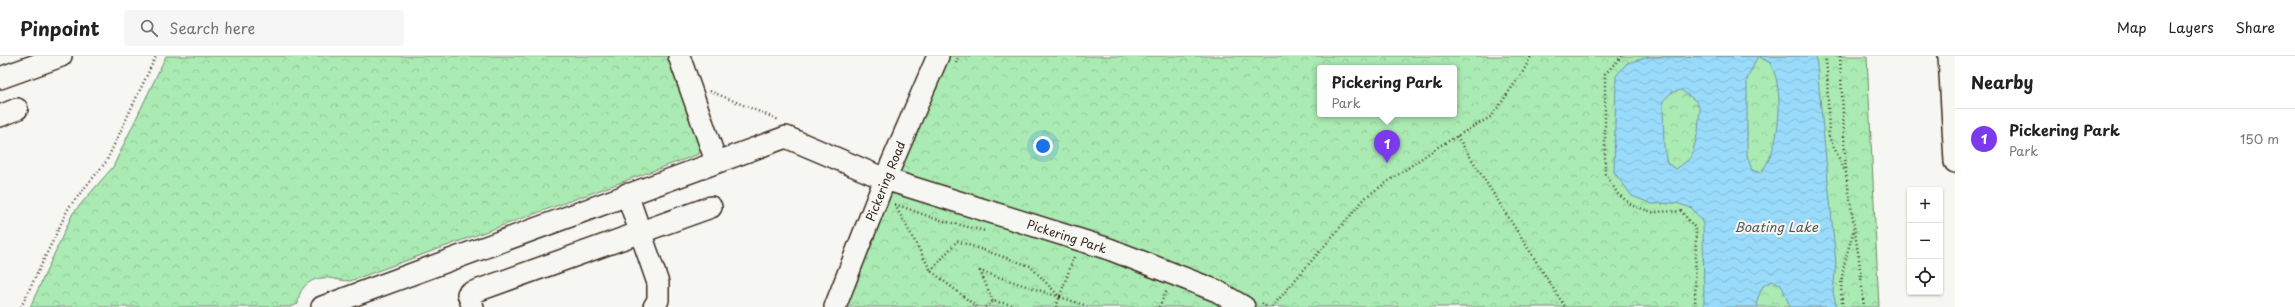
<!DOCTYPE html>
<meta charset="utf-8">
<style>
:root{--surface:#fff;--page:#f6f6f6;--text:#222;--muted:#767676;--line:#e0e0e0;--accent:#7c3aed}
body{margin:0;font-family:"Playpen Sans",sans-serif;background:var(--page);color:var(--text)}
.controls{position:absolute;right:12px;bottom:12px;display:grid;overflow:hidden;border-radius:4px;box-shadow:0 1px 3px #0004}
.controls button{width:36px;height:36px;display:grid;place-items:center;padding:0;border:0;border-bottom:1px solid var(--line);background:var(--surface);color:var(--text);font:20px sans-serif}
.you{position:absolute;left:1043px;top:90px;width:14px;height:14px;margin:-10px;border:3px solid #fff;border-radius:50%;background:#1a73e8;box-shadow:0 0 0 6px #1a73e833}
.badge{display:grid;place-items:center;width:26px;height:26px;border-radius:50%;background:var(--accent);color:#fff;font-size:13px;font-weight:700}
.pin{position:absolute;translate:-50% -33px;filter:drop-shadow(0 1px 2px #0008)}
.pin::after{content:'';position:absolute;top:21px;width:14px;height:12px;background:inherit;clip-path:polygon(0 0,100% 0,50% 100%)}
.popup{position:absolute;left:1317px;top:9px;width:140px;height:52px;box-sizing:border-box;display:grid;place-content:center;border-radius:4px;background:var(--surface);filter:drop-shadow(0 1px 3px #0005);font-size:13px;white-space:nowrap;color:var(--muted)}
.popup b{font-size:15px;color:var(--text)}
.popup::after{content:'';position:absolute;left:50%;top:100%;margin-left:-8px;border:8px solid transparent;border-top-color:var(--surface)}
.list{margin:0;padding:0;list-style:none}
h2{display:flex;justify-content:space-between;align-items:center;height:52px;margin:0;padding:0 16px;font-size:17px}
h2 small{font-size:13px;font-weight:400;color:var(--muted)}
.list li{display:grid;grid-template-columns:26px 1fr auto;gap:12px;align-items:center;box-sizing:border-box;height:60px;padding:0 16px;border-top:1px solid var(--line)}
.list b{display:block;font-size:15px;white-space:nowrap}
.list p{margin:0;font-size:13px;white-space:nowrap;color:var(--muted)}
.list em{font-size:13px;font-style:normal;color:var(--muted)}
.icon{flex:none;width:22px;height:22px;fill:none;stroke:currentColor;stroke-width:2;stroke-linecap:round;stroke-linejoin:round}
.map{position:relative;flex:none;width:1955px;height:251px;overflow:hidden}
header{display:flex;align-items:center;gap:24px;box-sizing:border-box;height:56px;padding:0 20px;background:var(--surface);border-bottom:1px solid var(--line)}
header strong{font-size:19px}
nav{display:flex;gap:22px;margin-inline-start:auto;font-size:14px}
.search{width:280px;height:36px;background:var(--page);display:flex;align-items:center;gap:10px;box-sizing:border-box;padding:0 14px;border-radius:4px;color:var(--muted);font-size:15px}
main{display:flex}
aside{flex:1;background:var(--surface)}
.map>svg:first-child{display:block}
</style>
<header>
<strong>Pinpoint</strong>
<div class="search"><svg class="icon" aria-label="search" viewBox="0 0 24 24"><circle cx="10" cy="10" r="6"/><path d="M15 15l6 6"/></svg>Search here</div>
<nav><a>Map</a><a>Layers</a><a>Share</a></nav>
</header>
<main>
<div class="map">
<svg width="1955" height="251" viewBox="0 0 1955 251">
<defs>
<pattern id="park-crowns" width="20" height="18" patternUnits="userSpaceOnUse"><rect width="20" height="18" fill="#aaeab3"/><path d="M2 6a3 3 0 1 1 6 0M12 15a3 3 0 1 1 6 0" fill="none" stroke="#93c99a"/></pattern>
<pattern id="water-waves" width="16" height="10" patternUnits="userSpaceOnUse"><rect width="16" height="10" fill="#99dbfb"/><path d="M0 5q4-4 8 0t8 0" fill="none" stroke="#85bcd7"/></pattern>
</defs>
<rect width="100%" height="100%" fill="#f6f6f2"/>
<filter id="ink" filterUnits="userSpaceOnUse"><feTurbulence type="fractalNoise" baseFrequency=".025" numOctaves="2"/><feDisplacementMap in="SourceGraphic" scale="8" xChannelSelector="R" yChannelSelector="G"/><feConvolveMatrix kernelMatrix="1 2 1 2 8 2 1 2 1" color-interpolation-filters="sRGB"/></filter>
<g filter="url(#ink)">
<path fill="url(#park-crowns)" stroke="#728a68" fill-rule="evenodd" d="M166,0h502l33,91 -2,7 -349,127c-8,0 -13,-2 -21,-3 -18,-2 -31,10 -31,26l-8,3h-260l43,-94 40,-46z
M945,0h922l12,251h-1035zM1320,12h134v46h-134z"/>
<path fill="url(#water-waves)" stroke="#7394a3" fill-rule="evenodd" d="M1816,0l20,207 -3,30 4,14h-47l-9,-23 -9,-3 -9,5 -6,14 1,7h-54l-1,-84 -11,-15 -16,-5 -24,1 -20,-8 -18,-24 2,-96 11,-13 22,-6zM1758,0l12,7c3,6 6,13 7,20 5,28 1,67 -16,90l-9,-3 -5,-15v-76zM1681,34l15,11 4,8 -2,23 -7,26 -15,11 -9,-6 -3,-14 -1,-48 8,-8z"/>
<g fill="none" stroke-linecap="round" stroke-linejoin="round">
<g stroke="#3b2a1e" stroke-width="24">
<path id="minor" d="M679,0l37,105
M1949,0l6,106
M0,22l61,-22
M0,60l17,-7
M627,138l31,89v17l-4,7
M322,251l464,-170 99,42 224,70 108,42 27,16
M473,251l-5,-13 243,-87
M835,251l50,-128 53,-123"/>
</g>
<path stroke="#3b2a1e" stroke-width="2.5" stroke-dasharray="1 3" stroke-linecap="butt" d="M1622,0l-17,18v100l13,20 15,12 20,6 28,-1 15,18 -1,78
M1825,0l2,14 2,67 17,36 13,86 5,48
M1840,0l6,115
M956,7l3,-7
M710,35l69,29
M1457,80l108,171
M895,148l41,15 49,12
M895,149l36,66 46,36
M931,215l26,-30 73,25 30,31 -80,-26 13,30
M1060,241l30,10
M1262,247l5,4
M21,251l48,-100 37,-45 50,-106
M985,251l8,-6 29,6
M1056,251l18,-50
M1159,251l8,-17
M1272,251l95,-111 71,-49 54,-31 32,-46 7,-14
M1843,251c-6,-27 4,-52 11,-78"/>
<use href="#minor" stroke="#f6f6f2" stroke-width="21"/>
</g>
</g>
<g text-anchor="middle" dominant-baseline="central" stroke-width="4" stroke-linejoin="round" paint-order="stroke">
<g font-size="12" fill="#3b2a1e" stroke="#f6f6f2">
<text transform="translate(885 125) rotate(-68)">Pickering Road</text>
<text transform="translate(1067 180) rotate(18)">Pickering Park</text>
</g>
<g font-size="13" font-style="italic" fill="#525655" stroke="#f6f6f2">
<text x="1776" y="170">Boating Lake</text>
</g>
</g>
</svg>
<div class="controls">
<button>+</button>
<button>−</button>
<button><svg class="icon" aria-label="locate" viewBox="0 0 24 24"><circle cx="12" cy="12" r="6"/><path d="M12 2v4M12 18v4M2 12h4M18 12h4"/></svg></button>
</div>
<div class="you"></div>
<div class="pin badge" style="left:1387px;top:107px">1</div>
<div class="popup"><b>Pickering Park</b>Park</div>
</div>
<aside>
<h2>Nearby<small></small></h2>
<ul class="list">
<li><span class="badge">1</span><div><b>Pickering Park</b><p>Park</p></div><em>150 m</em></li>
</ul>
</aside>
</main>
